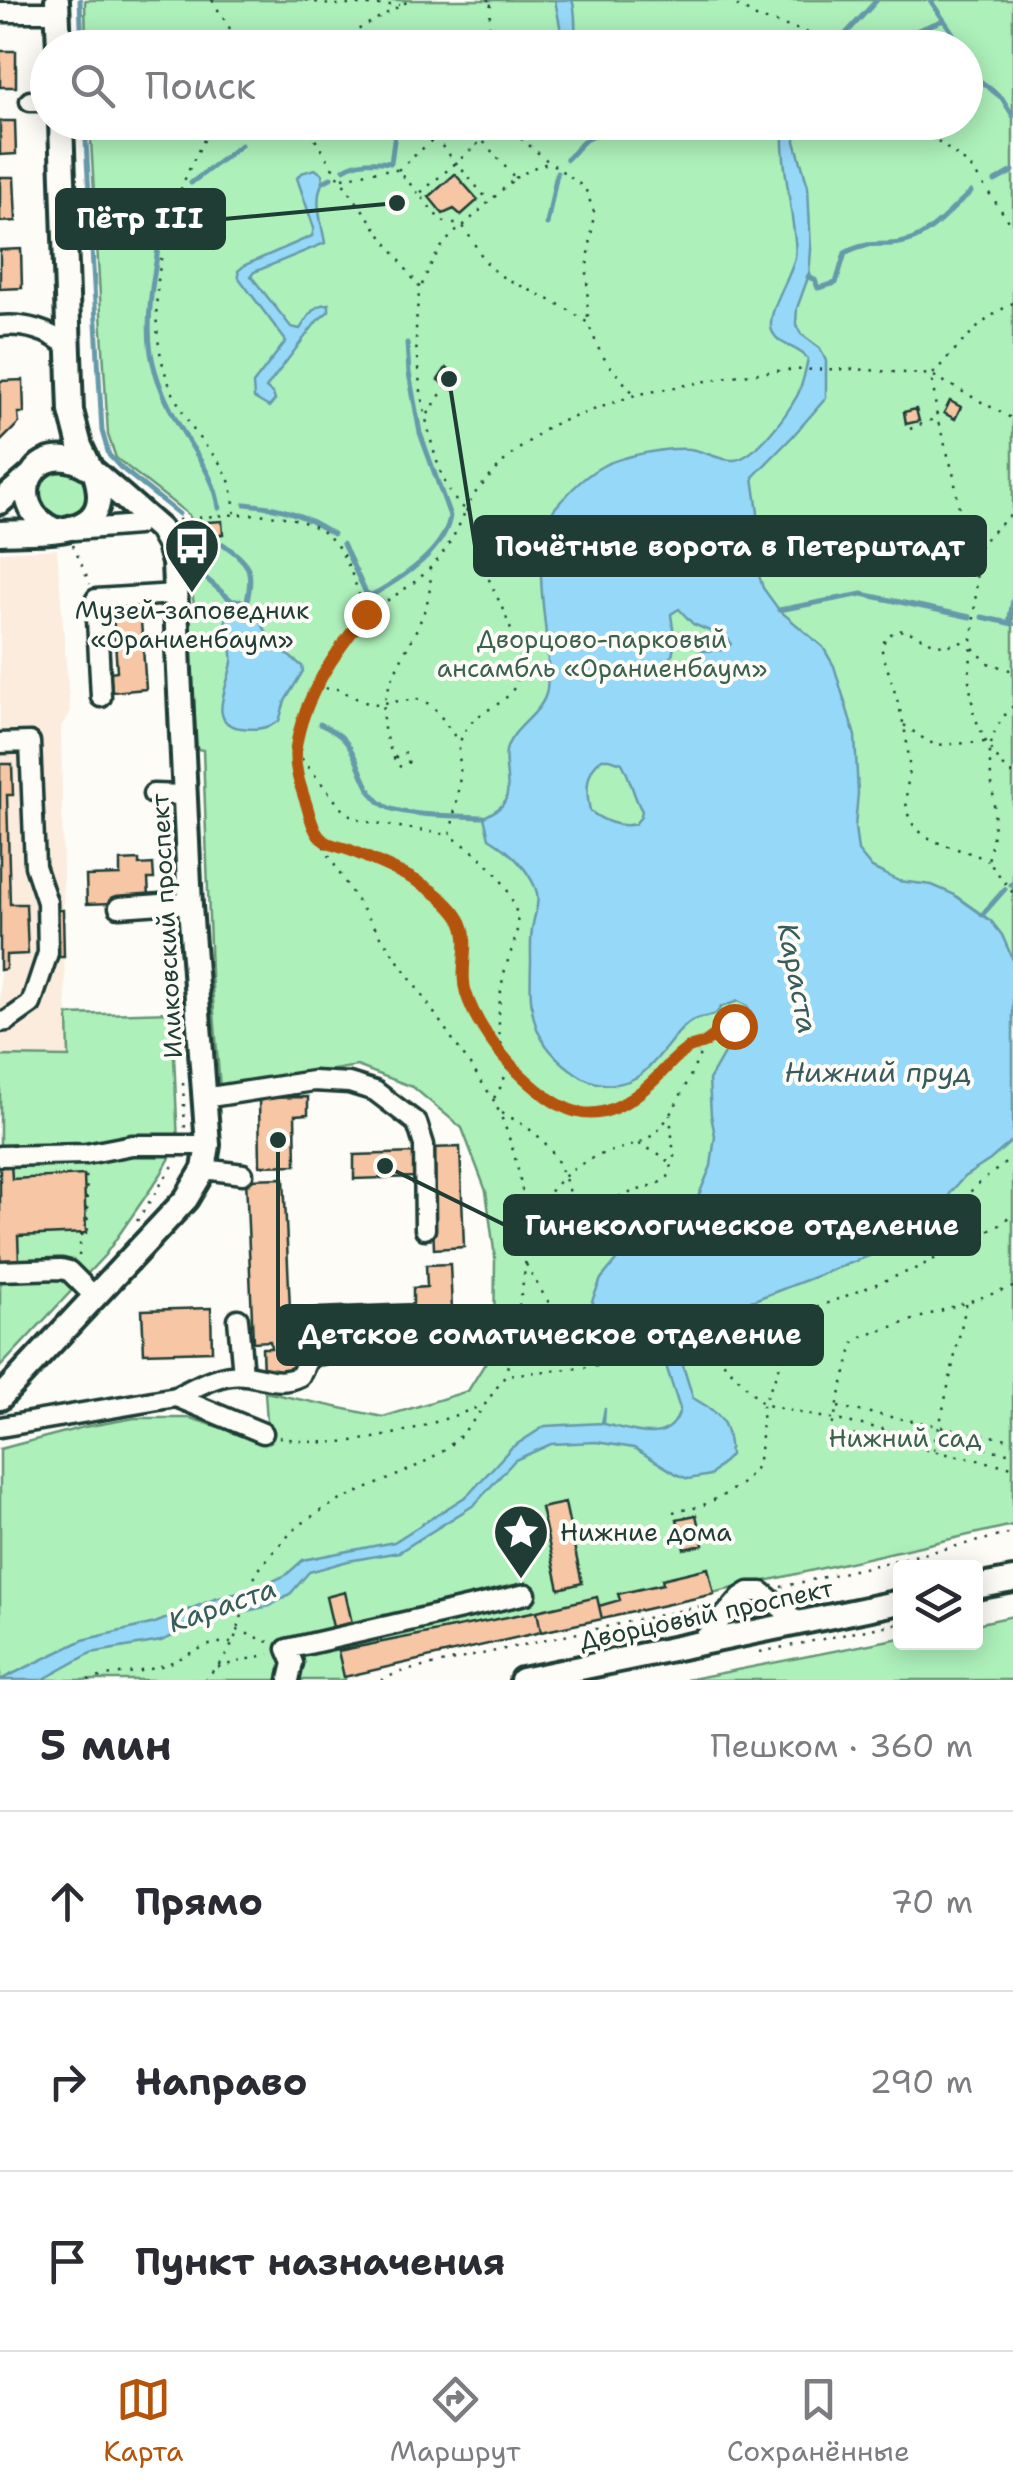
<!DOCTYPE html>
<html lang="ru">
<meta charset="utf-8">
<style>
:root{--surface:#fff;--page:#f7f7f7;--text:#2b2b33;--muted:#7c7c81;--line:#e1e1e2;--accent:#b45309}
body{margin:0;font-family:"Shantell Sans",sans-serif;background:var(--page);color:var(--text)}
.controls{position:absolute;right:30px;bottom:30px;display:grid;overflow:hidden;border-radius:10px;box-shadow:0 5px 25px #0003}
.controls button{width:90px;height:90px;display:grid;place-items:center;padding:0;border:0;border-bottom:2px solid var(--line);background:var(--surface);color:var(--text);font:50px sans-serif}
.stop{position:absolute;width:30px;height:30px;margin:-22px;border:8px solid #b45309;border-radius:50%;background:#fff}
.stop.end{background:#b45309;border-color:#fff;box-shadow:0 2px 10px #0008}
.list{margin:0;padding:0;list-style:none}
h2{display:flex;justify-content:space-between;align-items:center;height:130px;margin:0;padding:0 40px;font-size:42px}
h2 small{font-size:32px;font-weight:400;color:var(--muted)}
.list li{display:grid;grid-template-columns:65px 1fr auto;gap:30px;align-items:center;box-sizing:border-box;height:180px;padding:0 40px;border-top:2px solid var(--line)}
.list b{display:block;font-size:38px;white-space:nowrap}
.list em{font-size:32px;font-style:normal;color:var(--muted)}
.icon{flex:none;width:55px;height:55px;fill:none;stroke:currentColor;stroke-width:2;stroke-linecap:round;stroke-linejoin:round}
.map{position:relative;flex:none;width:1013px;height:1680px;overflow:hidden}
.search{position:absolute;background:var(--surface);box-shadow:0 5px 25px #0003;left:30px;right:30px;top:30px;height:110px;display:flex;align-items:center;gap:25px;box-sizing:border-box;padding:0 35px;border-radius:55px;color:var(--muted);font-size:38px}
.sheet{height:670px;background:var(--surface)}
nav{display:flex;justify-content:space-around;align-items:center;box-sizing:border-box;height:140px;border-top:2px solid var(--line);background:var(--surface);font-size:28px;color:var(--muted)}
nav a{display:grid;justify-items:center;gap:5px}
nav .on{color:var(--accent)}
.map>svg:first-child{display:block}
</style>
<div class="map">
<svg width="1013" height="1680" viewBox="0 0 1013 1680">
<rect width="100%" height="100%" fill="#fdfcf7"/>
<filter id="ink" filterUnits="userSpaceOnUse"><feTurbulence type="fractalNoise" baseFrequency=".01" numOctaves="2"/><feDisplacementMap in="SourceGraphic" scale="20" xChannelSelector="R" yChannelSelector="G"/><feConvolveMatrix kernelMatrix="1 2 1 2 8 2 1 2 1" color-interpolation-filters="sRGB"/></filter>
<g filter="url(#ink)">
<path fill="#fbecde" d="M57,549l13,164 -9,14 3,230 5,100 -69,-1v-504z"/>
<path fill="#adf0ba" stroke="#669677" stroke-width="2.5" d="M85,0h928v1525l-668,151v4h-345v-231l84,-22 51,-9h55l70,22 7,-19 -2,-29 118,25 85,-26 26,-42 1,-91 -9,-67 -24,-63 -49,-41 -56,-21 -137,23 -9,-115 -8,-224 -6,-1 -9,-125 6,-17 -3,-26 5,-13 -5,-47 -2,-6 -73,-57 -8,-23 -18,-312 876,-1v-74l-880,-1z
M64,466c28,13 31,20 18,49l-20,7 -25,-18c0,-27 1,-28 27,-38z
M172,1012l6,131 -17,31 -56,81 -105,112v-311l69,1 -1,-42z
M1013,1616v64h-327l214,-42v4h76v-18z"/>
<path fill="#96d8f8" stroke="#669aaa" stroke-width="2.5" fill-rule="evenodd" d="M555,0h17c6,16 0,32 7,47h-15z
M783,123h13l-1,18 13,46 3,63 -2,25 -12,33 -1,16 5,10 19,14 6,13v37l-34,39 -39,40 5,36 -6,40 11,35 16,22 44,37 11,19 21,70 3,57 -3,34 3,24 14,17 27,13 33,4 21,9 38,27 11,14 11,25v180l-23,20 -26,17 -13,15 -10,20 -16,15 -32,20 -139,53 -43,12 -30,3c-10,25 5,58 12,83 29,17 35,22 37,57l-19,20 -23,4 -10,-4 -44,-27 -38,-6 -45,2 -36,16 -41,45 -75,47 -51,9 -39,11 -18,21 -21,13 -49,10 -60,25 -70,12 -49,27h-42l83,-40 72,-17 60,-24 43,-11 28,-13 17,-15 91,-18 74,-47 43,-47 34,-22 57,-3 3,-15 -1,16c28,6 67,23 76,-15l-26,-81 -5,-5 -48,-8 -9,-14 9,-22 27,-33 49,-27 18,-15 16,-38 4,-30 -4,-21 -2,-35 16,-28 24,-20 4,-15 -6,-11 -9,-5 -17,6 -5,7c-7,3 -15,3 -22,6 -17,7 -38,47 -59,58 -19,10 -41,8 -58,-4 -46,-31 -48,-60 -46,-112 0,-12 -1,-26 2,-38 2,-12 8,-24 2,-37 -9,-21 -27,-37 -46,-49l-5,-21c6,-3 16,-8 19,-13 10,-13 0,-38 3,-53 5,-24 38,-37 41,-62 6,-54 -16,-107 0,-160 2,-8 3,-15 8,-21 12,-14 29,-32 46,-41 19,-11 67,-20 89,-18 15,2 30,12 44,11 22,-2 53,-46 63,-64 6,-11 8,-25 11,-37 -9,-13 -29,-12 -36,-28 -7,-18 20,-54 23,-74 2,-11 -1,-22 -2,-32 -4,-34 -12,-68 -10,-102zM679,609l14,15 35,15 3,4 -2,4 -7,3 -20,1 -31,17 -3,-4c10,-15 5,-33 3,-50zM602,759h8l12,4c9,16 11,33 20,48l-2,7 -5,6c-15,4 -32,-3 -45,-13 -4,-18 -5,-41 12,-52z
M315,169l7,5 1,8c-10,17 -1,42 2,61l-71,29 -3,4 40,51 9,2c9,-12 12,-25 29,-25v7l-12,10 -51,67 7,6 2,6 -6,7 -15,-9 -1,-14 33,-43 -47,-63 -1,-7 7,-6 67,-29 2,-8 -17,-50 4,-5z
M240,599c20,7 21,31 35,46 8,7 18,14 27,21l1,5 -18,30 -6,20c-13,8 -22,9 -38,7 -36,-4 -12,-43 -9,-66 3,-21 -15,-41 -1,-62z"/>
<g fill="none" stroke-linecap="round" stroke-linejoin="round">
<path stroke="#669aaa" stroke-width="5" d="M80,0l2,48
M930,0l33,48
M841,39l36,-39
M892,48l10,-12 42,-16
M966,50l5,8 4,19 27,21 11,18
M85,122l17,309 7,24 11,12 59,47
M567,159l18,-19 35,-16
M344,169c14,-9 31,-8 47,-6l4,-30 31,-4 5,-7
M995,181l18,-10
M323,182l8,-4
M191,183l50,-38
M171,202c-11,17 -12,45 -16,66 -12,69 -8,103 28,164 14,24 33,48 36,76
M547,224l10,-51
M809,275l-1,2 7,3 3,8 18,-5 9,-30c26,-15 38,-4 63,-12 24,-7 44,-33 63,-49
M245,504c37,3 57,10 88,30
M189,527l5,41 37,32 2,7
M223,544c26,19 31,24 24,57
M343,544l23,49 6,2c29,-16 73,-44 78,-79l-30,-83 -11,-60 -2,-30
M779,610l83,-16 108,23
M982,617l31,7
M1009,623l4,-23
M320,724c10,5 19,9 26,18 16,19 17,55 43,66 20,8 72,8 95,9
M1011,885l2,-2
M982,915l23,-26"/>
</g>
<path fill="#f6c6a5" stroke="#1f3d34" stroke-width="2.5" d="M0,51h16v36h-16z
M0,121h15l1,33 -16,1z
M455,174l23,26 -17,15 -7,-6 -11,5 -14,-17z
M0,177h14l2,44 -16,1z
M21,249l1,39 -22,1v-39z
M446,368l15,9 -8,13 -15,-10z
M23,380l1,33h-6l1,10 -19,19v-61z
M950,401l11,6 -6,12 -11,-6z
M916,409l3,12 -13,3 -2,-12z
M222,521l1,13 -13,2 -2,-14z
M140,607l6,82 -34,3 -2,-20 7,-1 -3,-45 -1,-5 -7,1v-12z
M0,764h12l1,31h-6l3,109h16l2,50 -22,1v14l-6,1z
M139,860v5l14,-1 1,15h-6l1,18 -38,1 1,5 -25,1 -1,-28 34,-1v-14z
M57,910h6l1,47h-6z
M308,1097v17l-13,1 1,50 -36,1 -1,-68z
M460,1147l4,100 -30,2 -4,-101z
M416,1153l1,24 -63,2v-24z
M0,1162h11l1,17 72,-4 2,58 -68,3 1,25 -19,1z
M284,1178l6,131 123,-5v-16l14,-1 -1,-22 24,-1 3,69 -171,7v8l10,-1 1,27 -30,2 -1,-28h9l-1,-7 -17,1 -7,-163z
M211,1308l1,43 -68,2 -2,-43z
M565,1503l17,80 -23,6 -18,-81z
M696,1515l7,30 -19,4 -7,-30z
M708,1568l6,26 -112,25 -3,-13 21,-6 -2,-6 45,-10 -1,-5z
M345,1592l7,31 -19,4 -7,-30z
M597,1597l5,22 -61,13 -4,-21z
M537,1611l4,21 -197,45 -6,-26z"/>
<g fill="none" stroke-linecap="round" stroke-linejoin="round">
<g stroke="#1f3d34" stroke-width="25">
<path id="minor" d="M0,12h57
M30,101h18
M0,326c24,-2 50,4 68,21
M74,530l63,-5
M101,697l-5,-98 79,-5
M0,743l30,-1 5,124 12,36 1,51 -17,51 -24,17 -7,1
M153,794l32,1
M119,907l56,-4 15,3
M204,1098l109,-17 36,2 26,8 42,32 7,22 1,84
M0,1156l86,-2 46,-9h76
M204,1169l39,5
M0,1271l61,-2 8,2 26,26
M238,1319l5,55
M176,1397c20,-10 44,-25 69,-22 20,2 34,11 55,1l7,-15 6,-6 47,-6
M0,1427l176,-30 87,36
M700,1643l41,-46 8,-5h13l37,31
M289,1680l4,-17 -6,-14 239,-55"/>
</g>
<g stroke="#1f3d34" stroke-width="30">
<path id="major" d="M57,0l2,48
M0,502l30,-26
M55,530c-55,-24 -21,-99 36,-61
M0,533c43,-3 117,8 95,-59
M0,1398l186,-199 18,-30 4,-24 -18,-239 -16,-343 -5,-18 -9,-16 -69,-60 -11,-23 -9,-35 -10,-289
M976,1587l37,-7
M522,1680l378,-78"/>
</g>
<path stroke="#1f3d34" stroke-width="2.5" stroke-dasharray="2.5 8" stroke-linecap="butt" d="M212,0l30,48
M305,0l25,5h70
M487,0h10
M728,0l28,17 57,17 23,14
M321,48l26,-12 63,-36
M487,48l4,-46
M215,122c-49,75 -82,197 -38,279 6,11 12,23 20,34 10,14 25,27 31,43 5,12 6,25 7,38
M304,122l36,57 80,109c-4,23 -5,46 -3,69 2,33 19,139 49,152 -8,21 -20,43 -36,59 -24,26 -58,35 -81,67 -20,28 -53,82 -54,117 -2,61 57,141 90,190 36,53 73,104 108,157 25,50 37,112 32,168 -4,36 -13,72 -19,108
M466,122l15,17
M508,122l9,13 33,28
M913,122l57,44 43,61
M435,138l53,62
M470,151h3v-3h-3v3l-51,43 22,27 22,5 52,-48 -33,-38 -9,8
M398,170l55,-48
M343,178l39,-8h16l20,23
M515,178l24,-13 12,-2 34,25 9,24 -7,59 1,50
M422,285c10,-25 19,-43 41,-59l22,35 14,14 65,32 24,16 12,29 9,13 25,29
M1013,303c-34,17 -56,45 -81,72l5,43 16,54 12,71 7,14 5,22 -8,101 5,35 12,27 16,23 11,10
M428,414l18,-28
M910,429l26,-11
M178,520c45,-5 122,-17 156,22 16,19 23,48 31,71
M73,545l17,39
M973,556l15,-20 25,-23
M972,638c-7,3 -17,7 -24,7 -27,2 -48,-35 -67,2 11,39 28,81 28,122 -1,21 -9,43 8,60 19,19 49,19 71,32
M973,648l15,15 25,8
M315,688l23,1 26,13 10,2 45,-5 12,6 8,9 19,27
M1013,706c-33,34 -22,57 -19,98 1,20 -2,38 -6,57l25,32
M904,725l23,16 9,4 49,-3
M295,750l47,59 11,8 16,5 80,13
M395,758l5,-5h5l4,6 -1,4 -7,4 -4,-2c-6,-14 -13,-28 -14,-45 -2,-50 53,-97 47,-149
M324,841c36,12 124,46 138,83 6,15 1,31 1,47 0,29 20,62 40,83
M726 1020a7 7 0 1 1 14 0a7 7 0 1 1-14 0Z
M728,1025c-8,6 -16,14 -24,18 -5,3 -10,2 -15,5 -12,7 -23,21 -33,31 -43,41 -80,47 -125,5 -27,-24 -33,-36 -32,-73 1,-12 2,-25 5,-37 5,-22 19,-43 11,-66 -10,-32 -37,-56 -65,-72 4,-21 8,-41 10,-61 1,-13 -4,-26 2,-38 10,-26 35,-26 50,-46 22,-30 -16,-93 -28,-123 -7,-20 -9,-40 -18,-59l10,-17 31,-34 42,-32 86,-31 97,-19 53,-6 69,-1 78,6 81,44
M183,1083l2,47
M494,1098l9,-15 5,-19
M502,1113c52,26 57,46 74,98
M639,1144l24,12 9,11
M568 1217a7 7 0 1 1 14 0a7 7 0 1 1-14 0Z
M582,1217l36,-20 41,-14 9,-6 6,-20 -4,-42
M137,1221l39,-60
M526,1226c20,-33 41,-60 79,-73 17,-5 36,-8 50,-20 16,-13 41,-67 49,-89
M950,1250c9,-60 19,-58 63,-93
M79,1256l2,-21 7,-1 -2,-64
M526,1264c26,48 44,73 91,99
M1013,1287l-155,51 -5,6 -22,87 182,36
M711,1312l5,35 7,15 40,42 37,9 213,41
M838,1407l175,33
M279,1437c69,16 137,-7 202,-31
M934,1450l33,-149
M673,1512l26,-5 23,-11 19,-12 14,-15 5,-17 3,-48 41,-92
M781,1587l232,-54
M237,1630l35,13
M760,1652l140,-29
M218,1667l51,-13
M88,1680c24,-7 50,-6 73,-14 23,-6 46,-27 70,-23
M204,1680c11,-11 22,-22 28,-36 11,-23 13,-51 26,-73 8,-12 20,-24 30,-35 43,-43 105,-51 154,-85 27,-18 44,-50 64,-76l154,-15 56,-13 201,-79 83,-43 13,-12
M381,1680l19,-8 310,-68"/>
<use href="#minor" stroke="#fdfcf7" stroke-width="18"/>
<use href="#major" stroke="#fdfcf7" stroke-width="22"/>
</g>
</g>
<g fill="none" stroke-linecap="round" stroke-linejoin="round" filter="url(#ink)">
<path stroke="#b45309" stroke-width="12" d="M366,614c-31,38 -63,84 -70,133 -3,20 5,41 11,59 3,11 7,28 16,34 7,6 21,7 29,11 36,16 85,33 107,67 14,22 -1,51 7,75 9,29 32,60 54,81 47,45 78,56 130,10 13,-11 24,-28 39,-36 4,-2 11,-3 15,-5 8,-4 16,-13 24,-19l6,2"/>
</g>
<defs>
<g id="bus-pin" transform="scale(2.875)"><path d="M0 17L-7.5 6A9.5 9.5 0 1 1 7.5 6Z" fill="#1f3d34" stroke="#fdfcf7"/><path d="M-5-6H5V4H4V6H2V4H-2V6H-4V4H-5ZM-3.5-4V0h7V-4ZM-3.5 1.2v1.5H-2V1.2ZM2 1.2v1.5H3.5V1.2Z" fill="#fff"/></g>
<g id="sight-pin" transform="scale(2.875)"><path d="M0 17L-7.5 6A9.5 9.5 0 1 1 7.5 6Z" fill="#1f3d34" stroke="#fdfcf7"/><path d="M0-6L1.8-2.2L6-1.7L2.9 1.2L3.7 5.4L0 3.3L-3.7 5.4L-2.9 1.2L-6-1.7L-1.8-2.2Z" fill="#fff"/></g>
</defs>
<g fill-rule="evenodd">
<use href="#bus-pin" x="192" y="546"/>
<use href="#sight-pin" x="521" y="1532"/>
</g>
<g text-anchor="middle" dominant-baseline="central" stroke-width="8" stroke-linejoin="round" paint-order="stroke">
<g font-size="25" fill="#1f3d34" stroke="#fdfcf7">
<text x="192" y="610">Музей-заповедник<tspan x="192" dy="29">«Ораниенбаум»</tspan></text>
<text x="560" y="1532" text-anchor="start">Нижние дома</text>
</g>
<g font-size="25" fill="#3b614f" stroke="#fdfcf7">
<text x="602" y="639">Дворцово-парковый<tspan x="602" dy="29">ансамбль «Ораниенбаум»</tspan></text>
<text x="905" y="1438">Нижний сад</text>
</g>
<g font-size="25" fill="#1f3d34" stroke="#fdfcf7">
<text transform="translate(166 926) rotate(-93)">Иликовский проспект</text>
<text transform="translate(706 1614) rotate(-12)">Дворцовый проспект</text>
</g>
<g font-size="28" font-style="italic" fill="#375c5b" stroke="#fdfcf7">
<text transform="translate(798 978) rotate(79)">Караста</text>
<text x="878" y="1072">Нижний пруд</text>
<text transform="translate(222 1605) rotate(-19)">Караста</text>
</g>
</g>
<path fill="none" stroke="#1f3d34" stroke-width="4" d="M397 203L224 219M449 379L475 546M385 1166L505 1225M278 1140L278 1335"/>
<g fill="#1f3d34" stroke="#fdfcf7" stroke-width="4">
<circle cx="397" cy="203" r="10"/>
<circle cx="449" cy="379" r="10"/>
<circle cx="385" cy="1166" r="10"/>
<circle cx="278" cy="1140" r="10"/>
</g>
<g fill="#1f3d34" stroke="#1f3d34" stroke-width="4">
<rect x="57" y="190" width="167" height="58" rx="10"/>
<rect x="475" y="517" width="510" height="58" rx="10"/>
<rect x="505" y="1196" width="474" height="58" rx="10"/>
<rect x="278" y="1306" width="544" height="58" rx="10"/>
</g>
<g font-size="28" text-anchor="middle" font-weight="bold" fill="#fff">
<text x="140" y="228">Пётр III</text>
<text x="730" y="556">Почётные ворота в Петерштадт</text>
<text x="742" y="1235">Гинекологическое отделение</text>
<text x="550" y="1344">Детское соматическое отделение</text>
</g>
</svg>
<div class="controls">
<button><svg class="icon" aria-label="layers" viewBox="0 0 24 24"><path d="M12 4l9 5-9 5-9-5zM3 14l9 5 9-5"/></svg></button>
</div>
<div class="stop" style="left:734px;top:1026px"></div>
<div class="stop end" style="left:366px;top:614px"></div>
<div class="search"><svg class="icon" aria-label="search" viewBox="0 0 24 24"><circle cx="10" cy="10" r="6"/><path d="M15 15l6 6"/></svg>Поиск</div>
</div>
<section class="sheet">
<h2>5 мин<small>Пешком · 360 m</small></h2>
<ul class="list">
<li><svg class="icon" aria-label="ahead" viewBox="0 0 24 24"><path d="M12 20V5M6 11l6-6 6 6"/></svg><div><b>Прямо</b></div><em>70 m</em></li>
<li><svg class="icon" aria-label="right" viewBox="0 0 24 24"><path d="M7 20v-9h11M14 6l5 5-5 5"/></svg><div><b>Направо</b></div><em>290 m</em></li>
<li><svg class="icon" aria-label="arrive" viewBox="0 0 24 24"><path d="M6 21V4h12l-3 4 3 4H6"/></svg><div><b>Пункт назначения</b></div></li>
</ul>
</section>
<nav>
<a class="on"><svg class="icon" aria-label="map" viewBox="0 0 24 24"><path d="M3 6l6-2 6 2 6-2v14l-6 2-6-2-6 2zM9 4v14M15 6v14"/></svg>Карта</a>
<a><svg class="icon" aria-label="directions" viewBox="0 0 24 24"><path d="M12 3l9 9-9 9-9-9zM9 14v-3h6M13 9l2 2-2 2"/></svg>Маршрут</a>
<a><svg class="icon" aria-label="saved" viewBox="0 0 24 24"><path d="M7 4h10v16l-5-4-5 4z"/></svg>Сохранённые</a>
</nav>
